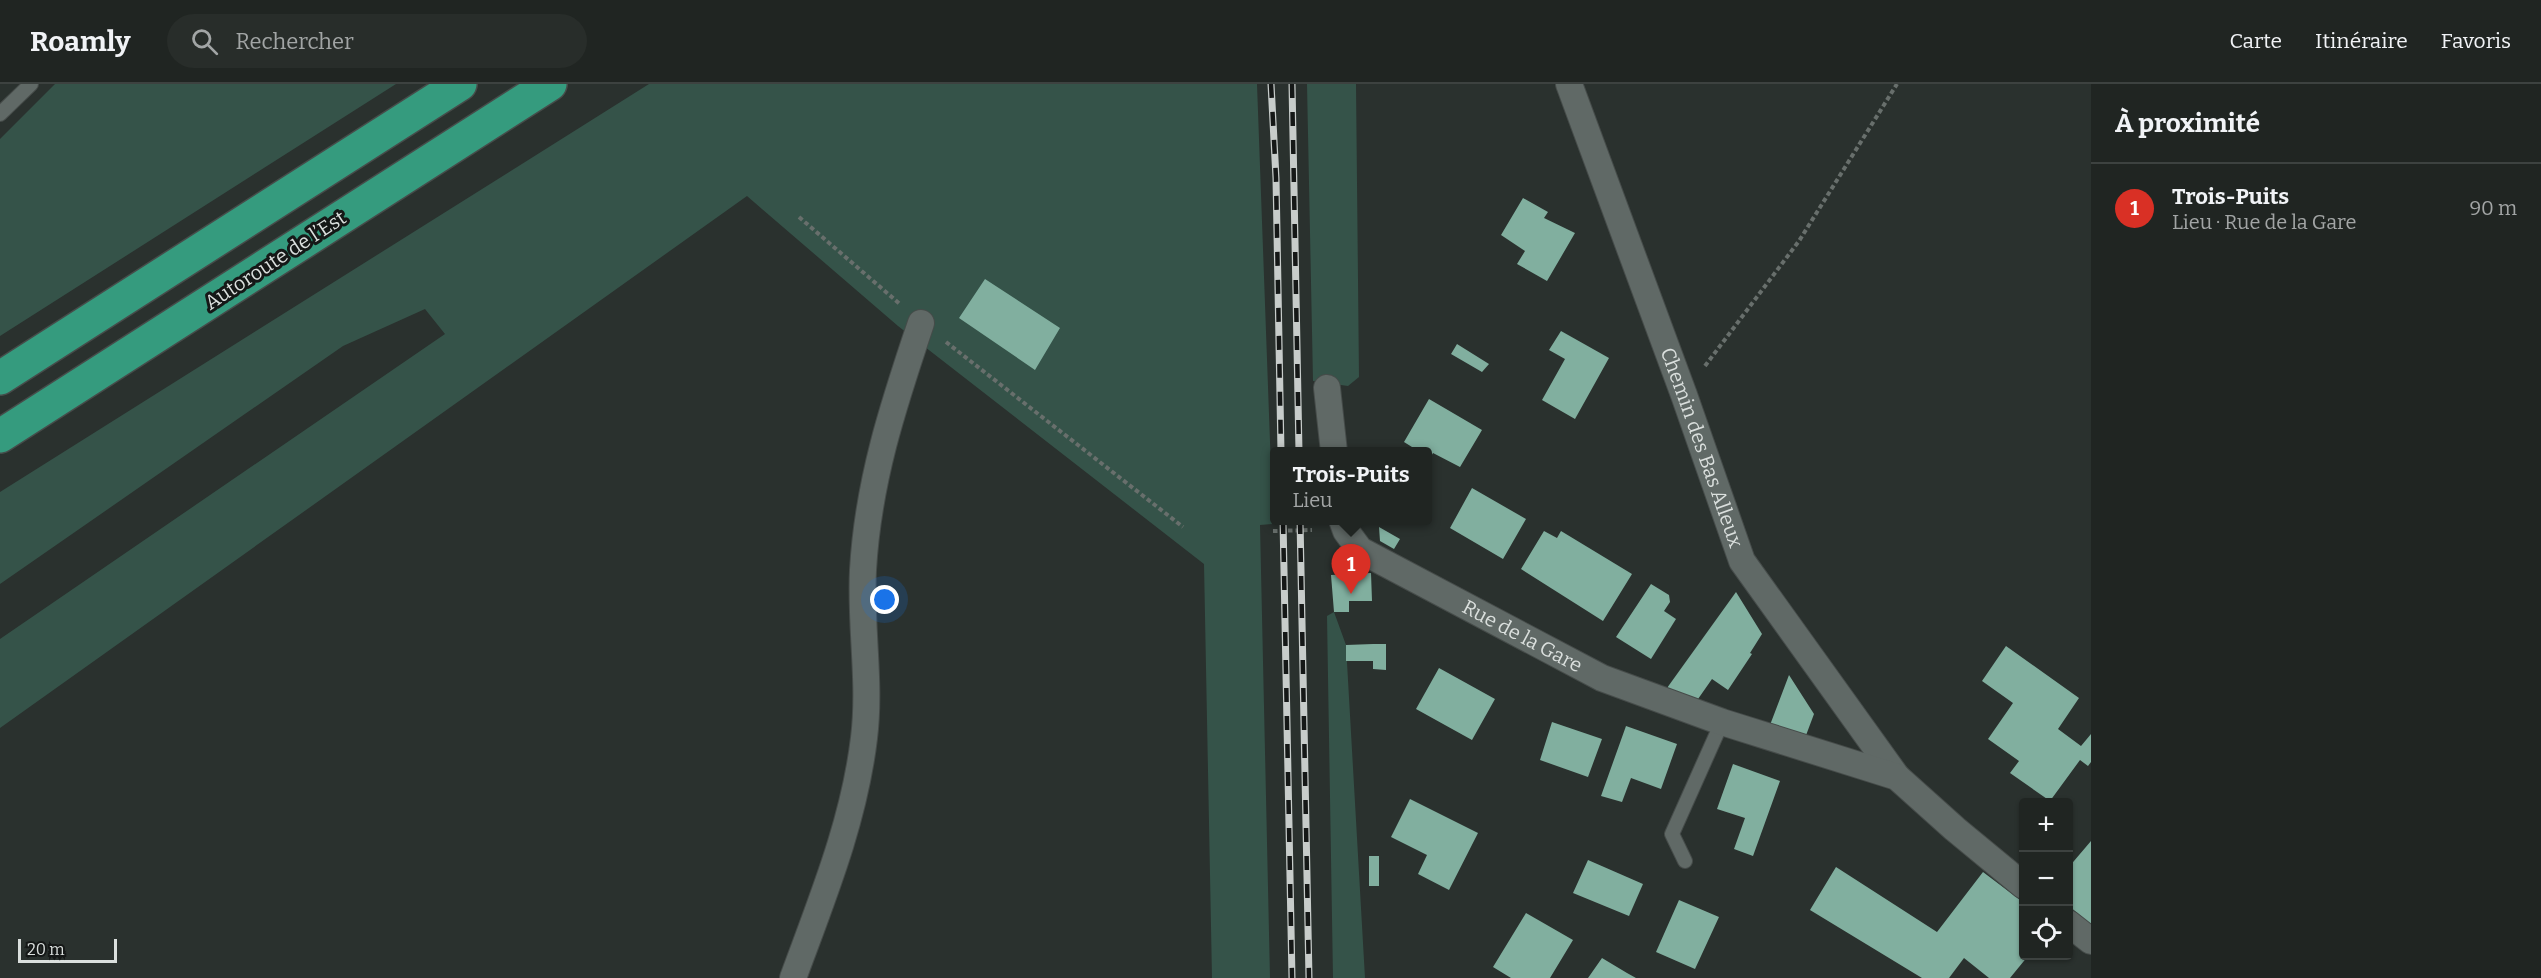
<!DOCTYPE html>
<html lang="fr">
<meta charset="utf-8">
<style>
:root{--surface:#202522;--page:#282d2a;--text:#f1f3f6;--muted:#a2a5a5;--line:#3d4240;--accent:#d93025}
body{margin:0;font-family:Bitter,serif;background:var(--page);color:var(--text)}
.controls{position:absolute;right:18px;bottom:18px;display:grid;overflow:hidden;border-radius:6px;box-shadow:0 2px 4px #0004}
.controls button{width:54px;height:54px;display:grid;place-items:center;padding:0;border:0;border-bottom:2px solid var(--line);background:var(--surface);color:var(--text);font:30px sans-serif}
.scale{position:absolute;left:18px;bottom:15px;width:99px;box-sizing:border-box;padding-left:6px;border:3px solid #dadfdd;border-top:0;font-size:16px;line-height:21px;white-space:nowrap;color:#dadfdd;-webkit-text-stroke:4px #151817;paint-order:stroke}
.you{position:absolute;left:885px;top:516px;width:21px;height:21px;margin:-15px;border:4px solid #fff;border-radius:50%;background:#1a73e8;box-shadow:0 0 0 9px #1a73e833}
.badge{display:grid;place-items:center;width:39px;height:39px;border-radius:50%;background:var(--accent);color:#fff;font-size:20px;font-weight:700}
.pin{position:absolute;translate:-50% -50px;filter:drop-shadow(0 2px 3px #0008)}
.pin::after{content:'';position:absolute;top:32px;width:21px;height:18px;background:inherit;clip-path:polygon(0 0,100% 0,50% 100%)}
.popup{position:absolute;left:1270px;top:363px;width:162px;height:78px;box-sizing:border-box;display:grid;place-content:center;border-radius:6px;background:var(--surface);filter:drop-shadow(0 2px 4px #0005);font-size:20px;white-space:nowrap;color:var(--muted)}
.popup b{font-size:22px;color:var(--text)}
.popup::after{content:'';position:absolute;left:50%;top:100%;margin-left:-12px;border:12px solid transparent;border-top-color:var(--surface)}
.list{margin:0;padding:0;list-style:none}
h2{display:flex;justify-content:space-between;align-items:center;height:78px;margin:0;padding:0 24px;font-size:26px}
h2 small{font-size:20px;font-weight:400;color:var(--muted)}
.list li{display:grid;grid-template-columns:39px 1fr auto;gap:18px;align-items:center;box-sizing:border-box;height:90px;padding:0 24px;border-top:2px solid var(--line)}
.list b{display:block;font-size:22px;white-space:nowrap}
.list p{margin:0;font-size:20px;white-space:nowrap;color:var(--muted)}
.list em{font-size:20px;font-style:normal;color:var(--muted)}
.icon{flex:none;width:33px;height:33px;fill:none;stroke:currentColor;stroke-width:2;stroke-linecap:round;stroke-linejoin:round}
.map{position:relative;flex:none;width:2091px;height:894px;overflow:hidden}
header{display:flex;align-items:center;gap:36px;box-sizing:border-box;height:84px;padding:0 30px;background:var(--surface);border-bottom:2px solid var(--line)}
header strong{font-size:28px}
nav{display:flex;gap:33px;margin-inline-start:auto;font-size:21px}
.search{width:420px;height:54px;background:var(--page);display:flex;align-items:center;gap:15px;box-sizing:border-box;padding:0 21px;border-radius:33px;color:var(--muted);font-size:22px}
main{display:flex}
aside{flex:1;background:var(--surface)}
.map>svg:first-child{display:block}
</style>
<header>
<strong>Roamly</strong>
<div class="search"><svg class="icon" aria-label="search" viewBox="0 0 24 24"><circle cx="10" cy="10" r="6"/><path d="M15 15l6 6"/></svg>Rechercher</div>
<nav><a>Carte</a><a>Itinéraire</a><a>Favoris</a></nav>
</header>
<main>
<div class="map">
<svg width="2091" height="894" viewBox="0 0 2091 894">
<rect width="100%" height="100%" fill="#2a312e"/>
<path fill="#355349" d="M55,0h341l-396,252v-197z
M649,0h608l16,440 -13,1 10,453h-58l-8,-414 -306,-238 -151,-130 -747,532v-89l445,-305 -20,-25 -82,37 -343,238v-92z
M1307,0h49l3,293 -11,9 -35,-5z
M1334,528l12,33 19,333h-32l-6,-362z"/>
<path fill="#81af9f" d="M1523,114l25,14 -4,6 31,15 -28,48 -30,-17 8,-13 -24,-16z
M985,195l75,49 -25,42 -76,-52z
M1561,247l48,27 -34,61 -33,-19 23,-41 -16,-9z
M1457,260l32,20 -7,8 -31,-18z
M1429,315l53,31 -22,37 -27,-14 -3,5 -2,-2v-4h-8l-16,-10z
M1472,404l54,31 -23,40 -53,-31z
M1379,443l21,12 -6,10 -14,-8z
M1544,447l13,7 4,-7 71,43 -29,47 -82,-52z
M1371,489l1,28h-23v11h-15l-3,-37z
M1651,500l18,11 1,7 -6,9 12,8 -25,40 -35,-22z
M1736,508l26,42 -12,19 2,1 -24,36 -16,-11 -14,20 -31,-11z
M1373,560h13v26l-13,-1v-8h-27v-16z
M2006,562l73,52 -21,31 23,17 10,-12v28l-3,4 -8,-6 -30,41 -40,-28 9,-12 -31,-22 25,-36 -31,-22z
M1439,584l56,31 -23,41 -56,-31z
M1789,591l25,39 -9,24 -35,-13z
M1552,638l50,17 -14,38 -48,-17z
M1626,642l51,18 -16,45 -30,-11 -9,24 -21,-6z
M1733,680l47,17 -27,75 -19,-7 11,-31 -28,-9z
M1410,715l68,34 -29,57 -31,-16 9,-19 -36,-18z
M2091,757v84l-23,-20v-37z
M1369,772h10v30h-10z
M1588,776l55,24 -14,32 -56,-23z
M1836,783l101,65 46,-60 41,31v53h4l-18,22h-21l-25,-20 -15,20h-27l-112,-68z
M1679,816l40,17 -24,52 -39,-17z
M1526,829l47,27 -23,38h-39l-18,-11z
M1602,874l25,15 9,5h-48z"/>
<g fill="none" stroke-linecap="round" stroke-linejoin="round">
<g stroke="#464c4a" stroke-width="16">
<path id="lane" d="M0,30l31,-30
M1685,777l-13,-27 50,-112"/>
</g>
<g stroke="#464c4a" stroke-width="28">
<g id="street">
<path id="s1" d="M1569,0l115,311 58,166 155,216"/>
<path d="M1327,304l7,64"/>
<path id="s2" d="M1342,436l4,11 14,19 242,128 120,44 175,55 58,52 69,57"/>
<path d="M2068,839l23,18"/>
<path d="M793,894c29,-79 61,-156 71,-240 7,-56 -4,-112 -1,-168 5,-88 30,-164 58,-247"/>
</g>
</g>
<g stroke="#464c4a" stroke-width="36">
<path id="highway" d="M0,294l460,-294
M0,352l550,-352"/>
</g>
<path stroke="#686f6c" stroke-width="4" stroke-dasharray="4.5 3" stroke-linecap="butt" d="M799,133l102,88
M946,258l237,185
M1705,282l94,-125 98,-157
M1273,447l39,-1"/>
<use href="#lane" stroke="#606966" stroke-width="14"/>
<use href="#street" stroke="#606966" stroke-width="26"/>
<use href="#highway" stroke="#359b7e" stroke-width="33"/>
<g stroke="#c7ccca" stroke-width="7">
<path id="rail" d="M1271,0l5,94 5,274
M1292,0l7,368
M1283,436l9,458
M1300,436l9,458"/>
</g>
<use href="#rail" stroke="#151817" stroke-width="4.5" stroke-dasharray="14" stroke-linecap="butt"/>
</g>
<g text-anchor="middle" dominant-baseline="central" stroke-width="6" stroke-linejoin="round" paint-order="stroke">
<g font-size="20" fill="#dadfdd" stroke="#151817">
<text transform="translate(275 176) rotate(-33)">Autoroute de l’Est</text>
<text stroke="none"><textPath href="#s1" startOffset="387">Chemin des Bas Alleux</textPath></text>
<text stroke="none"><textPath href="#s2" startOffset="219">Rue de la Gare</textPath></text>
</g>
</g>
</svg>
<div class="controls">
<button>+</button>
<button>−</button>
<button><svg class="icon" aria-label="locate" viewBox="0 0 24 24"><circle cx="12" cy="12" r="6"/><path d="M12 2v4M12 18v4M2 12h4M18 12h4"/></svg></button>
</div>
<div class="scale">20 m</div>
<div class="you"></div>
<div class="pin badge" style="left:1351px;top:510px">1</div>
<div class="popup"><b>Trois-Puits</b>Lieu</div>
</div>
<aside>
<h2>À proximité<small></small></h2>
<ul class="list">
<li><span class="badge">1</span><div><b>Trois-Puits</b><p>Lieu · Rue de la Gare</p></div><em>90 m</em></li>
</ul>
</aside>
</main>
